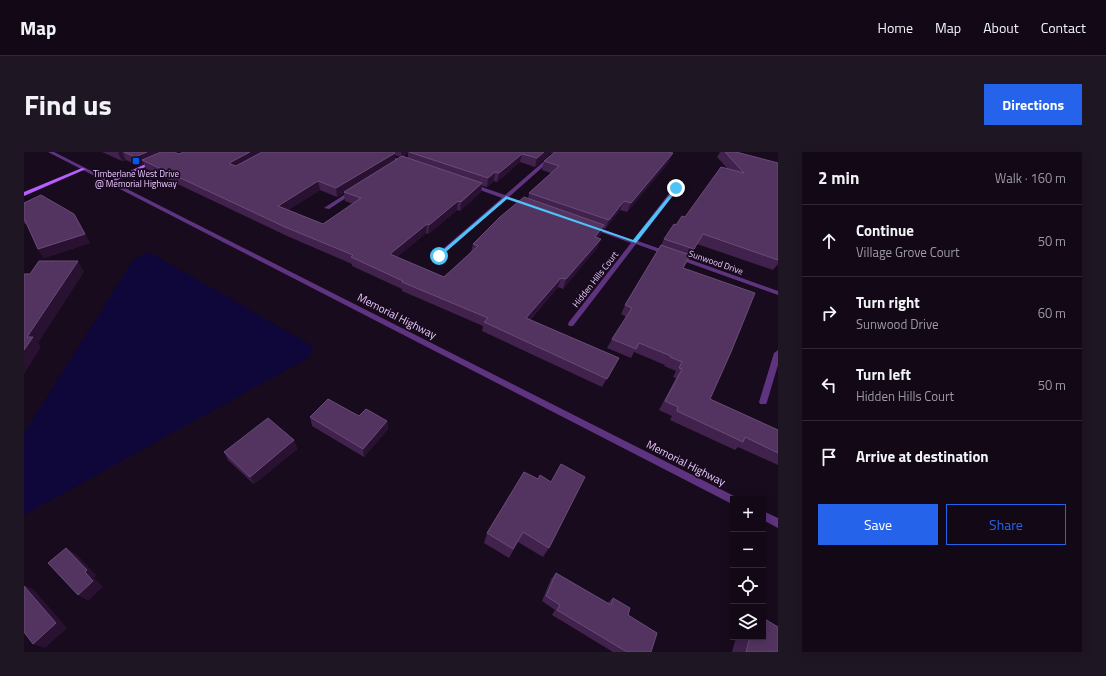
<!DOCTYPE html>
<meta charset="utf-8">
<style>
:root{--surface:#120816;--page:#1f1623;--text:#f1f3f6;--muted:#9c9aa1;--line:#312935;--accent:#2563eb}
body{margin:0;font-family:"Titillium Web",sans-serif;background:var(--page);color:var(--text)}
.controls{position:absolute;right:12px;bottom:12px;display:grid;overflow:hidden;border-radius:0px;box-shadow:0 2px 10px #0003}
.controls button{width:36px;height:36px;display:grid;place-items:center;padding:0;border:0;border-bottom:1px solid var(--line);background:var(--surface);color:var(--text);font:20px sans-serif}
.stop{position:absolute;width:12px;height:12px;margin:-9px;border:3px solid #4fc3f7;border-radius:50%;background:#fff}
.stop.end{background:#4fc3f7;border-color:#fff;box-shadow:0 1px 4px #0008}
.list{margin:0;padding:0;list-style:none}
h2{display:flex;justify-content:space-between;align-items:center;height:52px;margin:0;padding:0 16px;font-size:17px}
h2 small{font-size:13px;font-weight:400;color:var(--muted)}
.list li{display:grid;grid-template-columns:26px 1fr auto;gap:12px;align-items:center;box-sizing:border-box;height:72px;padding:0 16px;border-top:1px solid var(--line)}
.list b{display:block;font-size:15px;white-space:nowrap}
.list p{margin:0;font-size:13px;white-space:nowrap;color:var(--muted)}
.list em{font-size:13px;font-style:normal;color:var(--muted)}
.actions{display:flex;gap:8px;padding:12px 16px}
.actions a{flex:1;padding:9px 0;border:1px solid var(--accent);border-radius:0px;text-align:center;font-size:14px;color:var(--accent)}
.actions .main{background:var(--accent);color:#fff}
.icon{flex:none;width:22px;height:22px;fill:none;stroke:currentColor;stroke-width:2;stroke-linecap:round;stroke-linejoin:round}
.map{position:relative;flex:none;width:754px;height:500px;overflow:hidden;border-radius:0px}
header{display:flex;align-items:center;gap:24px;box-sizing:border-box;height:56px;padding:0 20px;background:var(--surface);border-bottom:1px solid var(--line)}
header strong{font-size:19px}
nav{display:flex;gap:22px;margin-inline-start:auto;font-size:14px}
.intro{display:flex;align-items:center;justify-content:space-between;box-sizing:border-box;height:96px;padding:0 24px}
h1{margin:0;font-size:28px}
.button{padding:10px 18px;border-radius:0px;background:var(--accent);color:#fff;font-size:14px;font-weight:700}
main{display:flex;gap:24px;padding:0 24px}
aside{flex:1;background:var(--surface);border-radius:0px;box-shadow:0 2px 10px #0003}
.map>svg:first-child{display:block}
</style>
<header>
<strong>Map</strong>
<nav><a>Home</a><a>Map</a><a>About</a><a>Contact</a></nav>
</header>
<div class="intro"><h1>Find us</h1><a class="button">Directions</a></div>
<main>
<div class="map">
<svg width="754" height="500" viewBox="0 0 754 500">
<rect width="100%" height="100%" fill="#180b1d"/>
<path fill="#0f063a" d="M125,100l164,94 -3,11 -286,158v-82l110,-174z"/>
<g fill="none" stroke-linecap="round" stroke-linejoin="round">
<path fill="#5e337f" fill-rule="evenodd" d="M24,0h6l682,345 1,2h-4v5l-3,-1z
M350,0h6l29,11 -4,1z
M526,4l4,1 -45,40 21,7v2h-4l-20,-7 -65,57h-4v-2l65,-56 -33,-12v-2h4l32,11z
M650,35l5,1 -41,53 140,50v4l-142,-51 -63,82h-4l-1,-2 1,-2 62,-79 -41,-15v-2h4l39,14z
M329,37l2,1v2l-26,17 -5,-1z
M754,198v15l-11,37 -1,2h-6l-1,-2 15,-49z
M739,359l15,7v10l-15,-8z"/>
<path fill="#b75eff" fill-rule="evenodd" d="M128,9l4,1 -45,21 -5,-1z
M58,16l4,1 -62,27v-4z"/>
</g>
<path fill="#41224c" fill-rule="evenodd" d="M78,0h72l5,2 4,-2h484l2,10 -42,50 -7,-2 -15,19 -2,-1 -2,6 -3,4 3,1 -4,9 -34,41 -5,-2 -28,33 89,38 -17,29 -120,-56 1,-5 -81,-35v-2l-50,-23v-2l-65,-28 -141,-67 -2,-5 -5,2 -13,-6 -4,1zM384,1v5l-5,-2 2,-1zM527,1h3l-10,8 -2,9 9,3 -22,20 -1,6 -55,45 -2,8 -27,25 -47,-20 29,-24 2,1 29,-24 3,1 21,-19 1,-6 5,1 7,-6 3,1 23,-20 15,5zM371,3l5,2 -5,4zM296,38l17,7 7,-4 1,8 8,3 -30,20 -35,-14z
M696,0h16l42,11v101l-5,6 -76,-26 -14,24 27,131 68,31v35l-40,-18 -3,3 -65,-30 2,-4 -13,-6 17,-32 -3,-1 3,-6 -12,-5 1,-1 -31,-13 -3,6 -24,-10 5,-9 14,-22 -5,-3 4,-9 36,-60 3,-6 12,-14 9,-8 42,-49 -10,-11z
M0,51l66,40 -46,15 -6,-9 -11,-24 -3,-2z
M335,264l28,5 1,8 -24,28 -52,-31 -2,-9z
M270,288l3,9 -43,35 -26,-24 -4,-8z
M500,320l25,76 -6,9 -25,-15 -9,16 -25,-15 3,-10z
M532,421l51,30 6,-5 38,54h-38l-61,-37 3,-5 -13,-9 9,-22z
M712,485h27l15,15h-46z"/>
<path fill="#291231" d="M96,0h2l4,8 -4,1 -4,-8z
M123,0h16l-21,8 2,4 -5,2 -4,-9z
M226,0h18l-35,19 -3,-7 1,-2z
M377,0h7v1l-7,4z
M520,0h7v1l-16,14 2,-9z
M371,1v8l-51,31v1l-7,4 -1,-9z
M649,1l-4,9 -42,50 4,-9z
M498,2l-2,8 -23,20 2,-9z
M471,20l-1,9 -7,6 1,-9z
M294,29l2,9 -40,25 -2,-9z
M458,31l-1,9 -21,19 1,-9z
M434,49l-1,9 -29,24 1,-9z
M600,49l-4,9 -15,19 4,-9z
M50,62l16,29 -46,15 -6,-9z
M403,72l-1,9 -36,30v-9z
M580,73l-3,9 -10,12 4,-9z
M577,87l-4,9 -34,41 3,-10z
M54,109l6,11 -46,71 3,4 -17,27v-24l3,-13z
M537,126l-3,9 -35,40 3,-9z
M363,269l1,8 -24,28 -1,-8z
M270,288l3,9 -43,35 -4,-7z
M42,396l10,6 21,22 -3,2 9,9 -15,14 -10,-6 7,-23z
M0,433l10,5 33,38 -22,20 -12,-4z"/>
<path fill="#533460" stroke="#6b4b79" d="M100,0h23l-12,5z
M137,0h13l5,2 4,-2h67l-19,10 -1,2 6,2 26,-14h131l2,1 -59,35 -18,-7 -40,25 45,18 38,-26 -17,-6 58,-36 80,27 -21,19 -3,-1 -29,24 -2,-1 -37,30 54,23 34,-31 -5,-2 27,-27 24,-20 80,28 -9,12 6,2 -35,40 -5,-1 -35,40 93,40 -12,21 -123,-57 4,-4 -86,-36 1,-1 -52,-24 2,-2 -68,-28 -143,-67z
M385,0h135l-7,6 -15,-4 -23,19 -4,-1 -7,6z
M531,0h112l6,1 -42,50 -7,-2 -15,19 -80,-27 30,-27 -15,-5z
M701,0h11l42,11v97l-75,-26 -9,15 -30,-10 10,-15 2,1 6,-9 3,1 36,-50 23,6z
M17,43l33,19 11,20 -47,15 -14,-31v-15z
M637,93l29,10 -7,13 72,25 -24,59 -21,47 68,31v23l-33,-16 -2,5 -66,-31 1,-4 -13,-6 17,-32 -3,-1 3,-6 -12,-5 1,-1 -32,-13 -3,6 -24,-10 20,-31 -7,-3z
M15,109h39l-51,76h6l-9,13v-76h6z
M304,247l31,17 7,-7 21,12 -24,28 -53,-32z
M244,266l26,22 -44,37 -26,-25z
M537,312l24,13 -36,71 -26,-16 -10,17 -26,-16 37,-61 14,7 2,-4 11,7z
M42,396l21,22 -2,2 8,9 -15,14 -30,-32z
M532,421l55,32 2,-7 17,10 -2,7 29,18 -6,19h-24l-70,-42 3,-5 -14,-9z
M0,434l32,37 -23,21 -9,-12z
M739,466l15,9v25h-32l4,-15h13z"/>
<path fill="#4fc3f7" d="M652,35l2,2 -42,54 -129,-44 -67,58 -4,-1 70,-60 127,44z"/>
<rect fill="#005af2" stroke="#180b1d" stroke-width="1.5" x="108" y="5" width="8" height="8" rx="2"/>
<g text-anchor="middle" dominant-baseline="central" stroke-width="3.5" stroke-linejoin="round" paint-order="stroke">
<g font-size="9" fill="#ebc7ff" stroke="#180b1d">
<text x="112" y="21">Timberlane West Drive<tspan x="112" dy="10">@ Memorial Highway</tspan></text>
</g>
<g font-size="9" fill="#ebc7ff" stroke="#180b1d">
<text transform="translate(692 110) rotate(19)">Sunwood Drive</text>
<text transform="translate(571 127) rotate(-52)">Hidden Hills Court</text>
</g>
<g font-size="11" fill="#ebc7ff" stroke="#180b1d">
<text transform="translate(373 164) rotate(27)">Memorial Highway</text>
<text transform="translate(662 311) rotate(27)">Memorial Highway</text>
</g>
</g>
</svg>
<div class="controls">
<button>+</button>
<button>−</button>
<button><svg class="icon" aria-label="locate" viewBox="0 0 24 24"><circle cx="12" cy="12" r="6"/><path d="M12 2v4M12 18v4M2 12h4M18 12h4"/></svg></button>
<button><svg class="icon" aria-label="layers" viewBox="0 0 24 24"><path d="M12 4l9 5-9 5-9-5zM3 14l9 5 9-5"/></svg></button>
</div>
<div class="stop" style="left:415px;top:104px"></div>
<div class="stop end" style="left:652px;top:36px"></div>
</div>
<aside>
<h2>2 min<small>Walk · 160 m</small></h2>
<ul class="list">
<li><svg class="icon" aria-label="ahead" viewBox="0 0 24 24"><path d="M12 20V5M6 11l6-6 6 6"/></svg><div><b>Continue</b><p>Village Grove Court</p></div><em>50 m</em></li>
<li><svg class="icon" aria-label="right" viewBox="0 0 24 24"><path d="M7 20v-9h11M14 6l5 5-5 5"/></svg><div><b>Turn right</b><p>Sunwood Drive</p></div><em>60 m</em></li>
<li><svg class="icon" aria-label="left" viewBox="0 0 24 24"><path d="M17 20v-9H6M10 6l-5 5 5 5"/></svg><div><b>Turn left</b><p>Hidden Hills Court</p></div><em>50 m</em></li>
<li><svg class="icon" aria-label="arrive" viewBox="0 0 24 24"><path d="M6 21V4h12l-3 4 3 4H6"/></svg><div><b>Arrive at destination</b></div></li>
</ul>
<div class="actions"><a class="main">Save</a><a>Share</a></div>
</aside>
</main>
